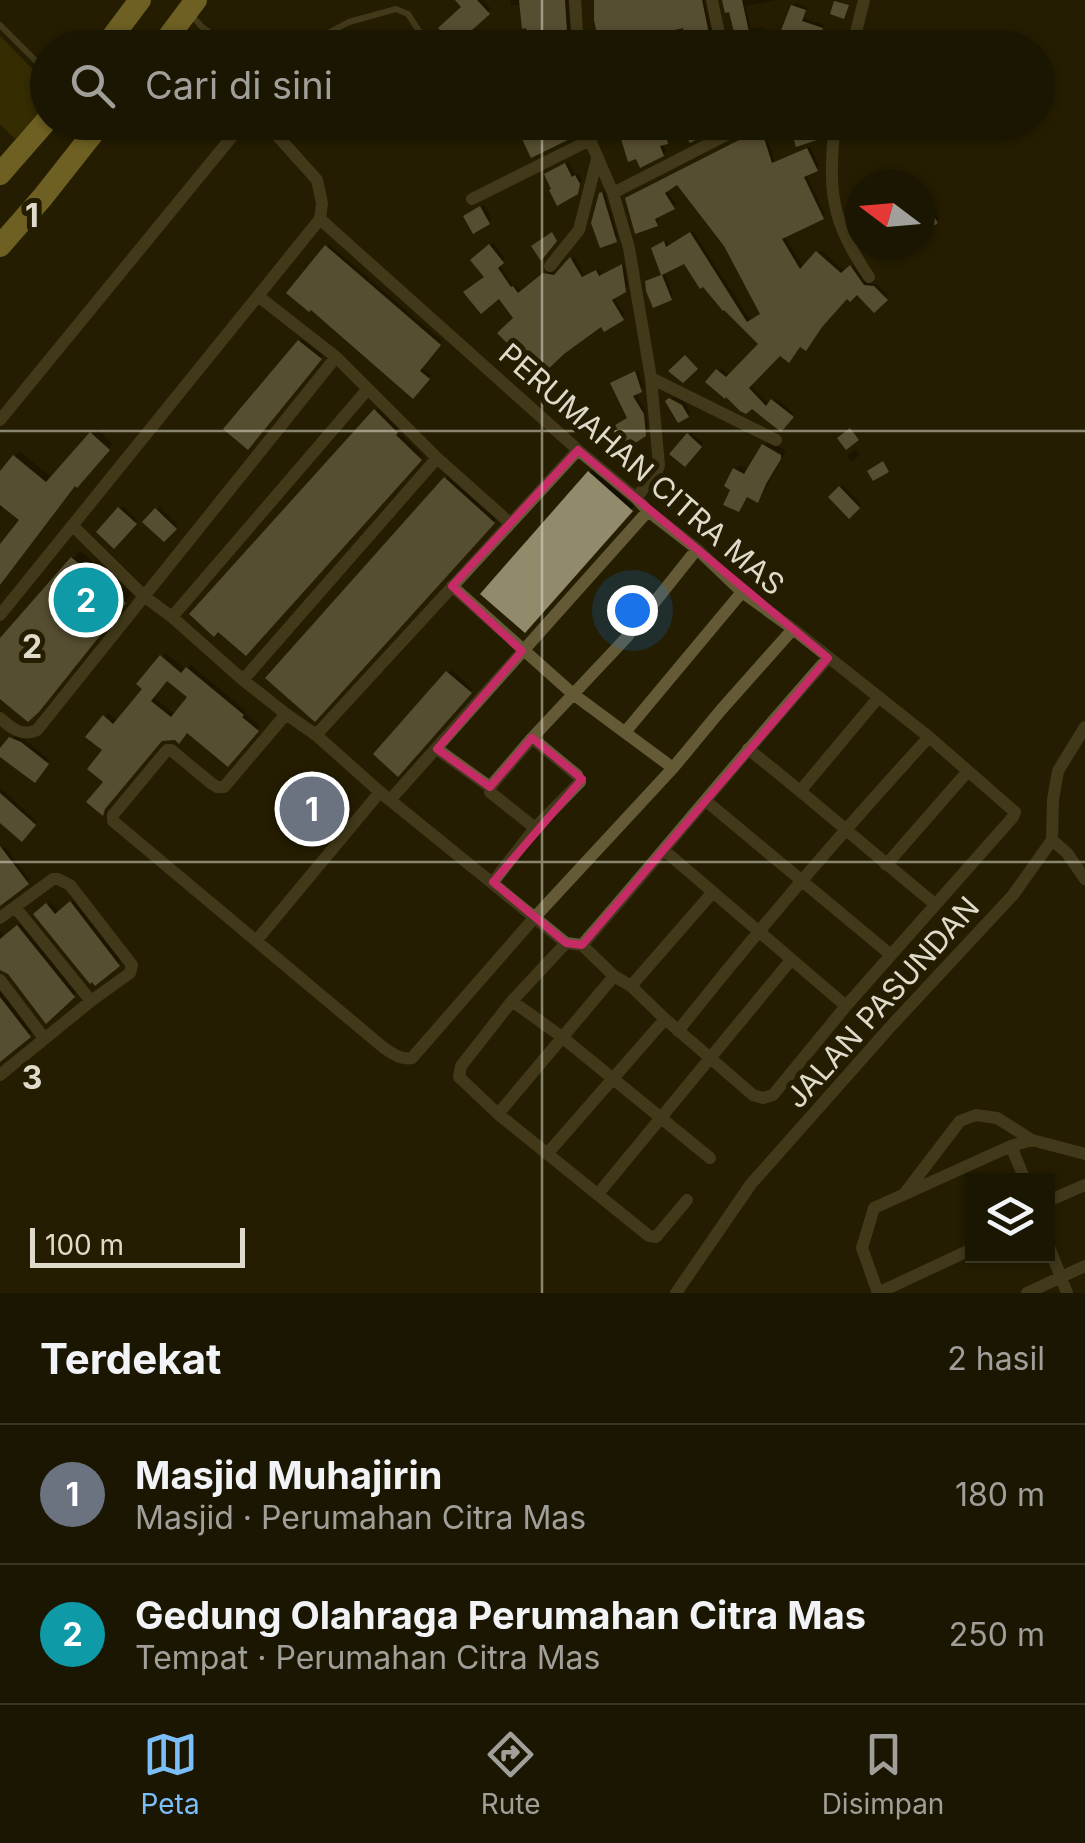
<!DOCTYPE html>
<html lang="id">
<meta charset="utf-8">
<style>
:root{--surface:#1b1601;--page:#241f0b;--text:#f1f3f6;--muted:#a09f99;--line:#393523;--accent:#7cbef9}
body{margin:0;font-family:Inter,sans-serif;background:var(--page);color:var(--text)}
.controls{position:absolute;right:30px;bottom:30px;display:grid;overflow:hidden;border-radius:0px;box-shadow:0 2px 8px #0004}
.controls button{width:90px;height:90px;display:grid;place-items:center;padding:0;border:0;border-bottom:2px solid var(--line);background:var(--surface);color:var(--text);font:50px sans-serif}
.compass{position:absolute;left:845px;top:170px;width:90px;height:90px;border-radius:50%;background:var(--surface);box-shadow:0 2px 8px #0004;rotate:286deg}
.scale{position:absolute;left:30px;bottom:25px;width:215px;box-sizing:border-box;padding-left:10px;border:5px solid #dfdbca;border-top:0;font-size:28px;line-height:35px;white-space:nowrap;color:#dfdbca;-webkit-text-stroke:8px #241d01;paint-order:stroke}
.you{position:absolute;left:632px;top:610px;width:35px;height:35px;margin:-25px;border:8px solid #fff;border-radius:50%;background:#1a73e8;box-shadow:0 0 0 15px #1a73e833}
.badge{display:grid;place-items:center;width:65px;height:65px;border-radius:50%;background:var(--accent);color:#fff;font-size:32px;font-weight:700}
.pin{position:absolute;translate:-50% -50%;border:5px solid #fff;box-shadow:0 2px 10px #0006}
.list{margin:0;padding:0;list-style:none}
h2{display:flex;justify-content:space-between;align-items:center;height:130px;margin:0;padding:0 40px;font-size:42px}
h2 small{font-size:32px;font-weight:400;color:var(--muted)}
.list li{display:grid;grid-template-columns:65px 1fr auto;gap:30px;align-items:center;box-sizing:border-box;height:140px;padding:0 40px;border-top:2px solid var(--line)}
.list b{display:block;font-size:38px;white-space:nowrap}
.list p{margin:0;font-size:32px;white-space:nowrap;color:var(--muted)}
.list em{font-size:32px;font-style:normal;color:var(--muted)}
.icon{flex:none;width:55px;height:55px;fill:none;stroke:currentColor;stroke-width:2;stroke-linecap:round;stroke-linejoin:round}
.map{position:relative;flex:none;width:1085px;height:1293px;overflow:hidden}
.search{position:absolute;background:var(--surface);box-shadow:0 2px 8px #0004;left:30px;right:30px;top:30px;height:110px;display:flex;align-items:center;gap:25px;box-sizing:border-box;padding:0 35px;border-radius:55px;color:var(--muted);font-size:38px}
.sheet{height:410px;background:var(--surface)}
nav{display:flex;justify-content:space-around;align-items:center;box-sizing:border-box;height:140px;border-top:2px solid var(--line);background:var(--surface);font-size:28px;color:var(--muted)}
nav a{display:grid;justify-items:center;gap:5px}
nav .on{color:var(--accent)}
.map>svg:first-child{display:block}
</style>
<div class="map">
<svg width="1085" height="1293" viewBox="0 0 1085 1293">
<rect width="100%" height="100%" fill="#241d01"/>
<path fill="#4a3f03" d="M0,36l47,48v22l-32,33 -15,-15z"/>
<path fill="#0007" fill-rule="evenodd" d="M458,0h25l8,9 -19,18 13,14 -8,7 -35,-20 23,-21z
M511,0h57l4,48h-41l-9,-43h-11z
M596,0h108l11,48h-23l-8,-23 -38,9 3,14h-47l-5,-28z
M725,0h51l-30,6 5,23 13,-2 2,10 -3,3 -13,2 3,6h-13l-9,-39z
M796,3l11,4 -4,11 21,7 -7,18 -22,-5 -3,3 1,-35z
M319,122h14l-7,8z
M617,122h49l3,17 -7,4 4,8 -3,3z
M797,122h18l4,13 -3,3 -23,-11z
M765,131l10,31 35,-16 9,20 -13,8 19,41 -41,20 20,33 17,-18 25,22 8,-7 13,18 10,1 11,11 -14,14 -17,-17 -10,4 -47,48 -20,9 -31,31 21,21 6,-7 18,15 -13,15 -29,-23 -43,-23 12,-14 9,8 31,-32 -76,-83 -21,10 9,24 -2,3 -20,-19 12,-5 -7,-28 11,-6 2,7 24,-16 58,90 12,-7 -37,-70 -49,-63 -11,8 10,15 -19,11 2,6 -3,3 -25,-28 115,-59z
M569,162l6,14 4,-2 3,6 -6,12 -26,-20z
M604,191l14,46 -3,3 -14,-46z
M930,203l9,15 -19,13v-21z
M484,205l8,14 -3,3 -20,-8z
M860,211v19l-8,-11z
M493,243l12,15 -6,6 15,23 2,-2 6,7 26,-20 11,1 15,-16 11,20 14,-8 3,6 22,-11 4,23 -15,9 12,19 -23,9 -86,-6 -43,-58z
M329,244l113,97 -21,26 10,8 -19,21 -101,-89 -22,-14z
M302,339l21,16 -75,92 -21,-18z
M638,370l6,17 -9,5 11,19 2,20 -3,3 -15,-17 -14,-37z
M674,397l11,5 5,10 -3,3 -19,-14z
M379,408l20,21 -2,2 26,24 -177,198 -28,-25 -26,-14z
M97,429l16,15 -32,36 -6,3 -75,99v-34l31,-40 -17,-14 -14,17v-36l20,-24 32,27z
M691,432l12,11 -19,21 -11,-10z
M768,441l17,9v3l-23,42 -4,5 -10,-5 -9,14 -5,-21 1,-18 4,-5 10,5z
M856,449l4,6 -9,7 -4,-6z
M592,470l42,36 -110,124 -40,-36z
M448,476l48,43 -182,199 -46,-40z
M843,485l18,19 -12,11 -18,-18z
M123,506l15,14 -24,25 -15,-13z
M160,507l18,18 -14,14 -18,-17z
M80,551l52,43 -95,117 -37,-15v-54z
M166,653l20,17 5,-5 54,45 -1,2 16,14 -32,37 -40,-33 -25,8 -55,64 -5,11 3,-31 -1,-32 -16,-14 19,-23 11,9 27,-34 -6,-5zM167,678l24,18 -15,19 -24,-19z
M451,670l22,19 -76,84 -21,-19z
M14,736l11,4 25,20 -15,20 -35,-27z
M0,788l37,33 -15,17 -22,-19z
M5,847l25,32 -30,23v-51z
M74,900l47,61 -26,21 -58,-68 13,-12 10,11z
M21,924l55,68 -29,29 -38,-50 -9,-4v-37l5,7z
M0,990l32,42 -30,26 -2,-2z"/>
<path fill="#928b6b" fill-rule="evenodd" d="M455,0h22l13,14 -19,17 14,17h-29l-18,-20 23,-21z
M519,0h46l3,48h-40l-2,-20 -4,1z
M594,0h108l10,48h-25l-4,-20 -83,20 -6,-28z
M722,0h20l7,32 -14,4 -6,-24 -4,1z
M834,1l15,4 -5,14 -14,-5z
M791,5l15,5 -4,11 21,7 -6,18 -22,-8 -2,6 -15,-6z
M514,122h55l7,14 -45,22z
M616,122h32v3l16,-3 4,22 -8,2 4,10 -24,12 -4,-9 -8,3z
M690,122h39l-39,21 -4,-7 8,-4z
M803,122h9l5,18 -21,7 -6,-20z
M762,132l10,31 35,-15 11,23 -14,6 20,42 -42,20 18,30 16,-18 25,22 9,-8 14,20 10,1 14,14 -14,13 -17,-18 -7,7 -3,-3 -25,28 -16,24 -6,-4 -11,16 -9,-7 -31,32 17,18 5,-7 23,18 -13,15 -29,-23 -6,5 -6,-3 -14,-14 -1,2 -20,-17 11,-13 10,8 32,-33 -34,-34 -1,1 -20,-24 -3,2 -16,-25 -22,11 10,25 -19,8 -7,-17 -1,-10 16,-6 -10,-27 13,-7 2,6 24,-15 57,90 13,-8 -36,-68 -47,-61 -12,8 10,16 -20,10 3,7 -23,8 -10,-36 116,-59z
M565,163l7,14 3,-2 5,9 -2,10 -21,12 -8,-16 2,-1 -7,-15z
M602,192l15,50 -17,6 -9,-25 8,-30z
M920,194l18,29 -18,11z
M480,206l10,18 -17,10 -10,-18z
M552,232l5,9 -16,20 -10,-15z
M489,244l15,19 -6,5 13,19 2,-1 5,7 25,-20 11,2 16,-18 12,20 14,-7 3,6 23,-12 4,28 -14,8 12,20 -20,12 -3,-5 -37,27 -22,21 -28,-29 -2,2 -15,-15 16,-15 -14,-19 -18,15 -18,-22 21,-15 -14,-17z
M325,245l116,100 -21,26 10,8 -17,20 -102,-89 -2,2 -23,-19z
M298,340l24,19 -74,91 -25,-21z
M685,355l13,14 -15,14 -15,-12z
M635,371l7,21 -9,4 11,18 2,22 -17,11 -14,-22 12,-7 -17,-35z
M669,398l13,7 7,12 -11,6 -13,-22z
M374,409l24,24 -2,2 26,25 -176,196 -28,-24 -4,5 -25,-23z
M850,428l9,12 -13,10 -9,-12z
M90,432l20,18 -33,38 -2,-2 -75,99v-41l19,-24 -19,-15v-34l13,-16 33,27z
M687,433l15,14 -17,20 -16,-13z
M762,444l19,11v4l-15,25 -8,19 -11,-6 -8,15 -16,-7 7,-15 -6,-4 9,-18 11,6z
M883,461l6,11 -16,9 -6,-10z
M588,471l45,40 -108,122 -45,-39z
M444,477l51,46 -180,199 -50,-44z
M839,486l21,22 -11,11 -21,-22z
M118,507l19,17 -23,25 -18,-17z
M155,508l22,21 -13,13 -22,-20z
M71,557l55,46 -87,109 -11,10 -28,-23v-61z
M160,655l21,18 5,-6 58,48 -2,2 17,14 -31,36 -41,-34 -8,11 -4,-4 -13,1 -57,68 -2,7 -17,-14 17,-20 -16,-13 15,-19 -17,-13 18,-22 10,9 29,-35 -6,-5zM167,681l20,16 -16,20 -20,-16z
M446,671l26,22 -74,84 -25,-23z
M9,737l12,5 28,22 -14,19 -35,-26v-9z
M0,793l36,32 -14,17 -22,-19z
M0,846l29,38 -29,22z
M70,901l50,65 -25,20 -3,-4 -2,2 -57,-70 13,-11 9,11z
M17,925l58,72 -29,27 -38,-50 -8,-4v-31z
M0,997l31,40 -31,25z"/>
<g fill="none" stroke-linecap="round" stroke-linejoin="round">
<path stroke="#645b36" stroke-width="6" d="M192,16l10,11 29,21
M0,25l48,48
M300,48l49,-26 47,-13 12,5 22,34
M477,129l7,-7"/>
<path stroke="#645b36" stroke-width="12" d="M575,0l3,48
M712,0l10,48
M852,48l12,-48
M265,122l52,58 5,23 -2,16
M588,122l2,18 23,53 16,55 22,130 8,87 -2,6 -21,27
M835,122c-7,69 -5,97 34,155
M613,193l131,-67 18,-4
M472,199l118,-59
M320,219l258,231 58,48 12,13 49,38 45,43 51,37 136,108 86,75 -2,5 -167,189 -73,89 -10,3 -10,-3 -88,-76 -34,-33 -17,-10 -32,-31
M550,266l29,-36 18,-71
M258,296l78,61 101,101 73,65
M651,378l125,62
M0,420l244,-298
M73,526l72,71 27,20 71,63 43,34 30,21 64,57 186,151 16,2
M452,586l121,108 100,74
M0,615l320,-396
M172,617l195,-227
M243,680l194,-222
M286,714l-62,73h-7l-6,-4 -40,-33h-4l-54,65v6l271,227c9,6 17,12 28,10l123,-141 138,-149 48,-58 72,-81
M0,718c11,10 22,19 37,12l299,-373
M626,731l116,-139
M316,735l262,-285
M437,749l53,38v5l45,36
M748,749c64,50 124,104 187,155
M490,787l42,-49 94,-100 71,-89
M801,790l77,-92
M390,800l258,-289
M706,801l185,154
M1052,840l15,13 18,26
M665,851l181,155
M886,865l82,-94
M493,882l42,-54 45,-46 -3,-7 -45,-37
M15,907l76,94
M0,918l53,-39h5l12,6 62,80 -2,8 -39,28 -91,74
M256,941l124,-149
M566,943l-54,58 -51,65 -2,11 39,37 151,122 7,1 31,-37
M582,945c83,-95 162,-193 246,-287
M0,980l44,58
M631,986l82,-94
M512,1001l50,36 148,121
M678,1031c80,-101 164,-199 251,-294
M498,1114l116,-138
M1011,1146l14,34
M547,1154l118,-135
M905,1193l55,-72 16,-6 21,3 35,22 53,14
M598,1194l193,-234
M1048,1201l37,-16
M1048,1244l19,49
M676,1293l75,-109 140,-158 122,-131 39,-55 1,-40 5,-29 27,-44
M878,1293l-16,-45 12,-40 137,-62 21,-6
M878,1293l94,-44
M1027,1293l58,-27"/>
<path stroke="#c7b14b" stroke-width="22" d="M104,48l36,-48
M160,48l36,-48
M0,174l48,-55
M0,246l42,-48 60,-76"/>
</g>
<path d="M0 0H1085V1293H0ZM578,450l250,208 -246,287 -16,-2 -73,-61 89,-103 -50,-41 -42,49 -53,-38 85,-98 -70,-65z" fill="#241d01" fill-opacity=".55" fill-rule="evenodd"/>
<path fill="none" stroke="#c52c66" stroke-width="8" stroke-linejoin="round" d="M578,450l250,208 -246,287 -16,-2 -73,-61 89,-103 -50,-41 -42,49 -53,-38 85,-98 -70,-65z"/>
<path fill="none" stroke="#dfdbca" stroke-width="2.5" stroke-opacity="0.55" d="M542,0v48M542,122v1171M0,431h1085M0,862h1085"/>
<g text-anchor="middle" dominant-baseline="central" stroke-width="10" stroke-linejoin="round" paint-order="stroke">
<g font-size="30" fill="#dfdbca" stroke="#241d01">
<text transform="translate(642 469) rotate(41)">PERUMAHAN CITRA MAS</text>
<text transform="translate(882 1002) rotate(-48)">JALAN PASUNDAN</text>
</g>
</g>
<g font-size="32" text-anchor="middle" font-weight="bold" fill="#dfdbca" stroke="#241d01" stroke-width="10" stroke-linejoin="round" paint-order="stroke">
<text x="32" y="227">1</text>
<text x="32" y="658">2</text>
<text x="32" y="1089">3</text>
</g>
</svg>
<div class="controls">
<button><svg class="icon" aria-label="layers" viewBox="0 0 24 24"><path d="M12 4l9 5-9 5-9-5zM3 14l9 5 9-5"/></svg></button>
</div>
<svg class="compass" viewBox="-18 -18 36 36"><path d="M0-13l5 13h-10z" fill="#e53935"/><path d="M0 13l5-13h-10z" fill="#a09f99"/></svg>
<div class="scale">100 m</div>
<div class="you"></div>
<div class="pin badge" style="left:312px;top:809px;background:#6b7280">1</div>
<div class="pin badge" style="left:86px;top:600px;background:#0f9aa8">2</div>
<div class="search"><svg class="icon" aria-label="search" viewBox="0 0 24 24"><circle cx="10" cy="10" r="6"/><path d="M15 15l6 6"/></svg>Cari di sini</div>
</div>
<section class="sheet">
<h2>Terdekat<small>2 hasil</small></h2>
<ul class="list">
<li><span class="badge" style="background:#6b7280">1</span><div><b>Masjid Muhajirin</b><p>Masjid · Perumahan Citra Mas</p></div><em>180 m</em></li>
<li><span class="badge" style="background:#0f9aa8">2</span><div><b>Gedung Olahraga Perumahan Citra Mas</b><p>Tempat · Perumahan Citra Mas</p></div><em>250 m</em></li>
</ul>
</section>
<nav>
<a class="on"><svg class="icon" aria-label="map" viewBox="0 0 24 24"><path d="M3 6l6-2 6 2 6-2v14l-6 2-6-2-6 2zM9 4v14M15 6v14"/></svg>Peta</a>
<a><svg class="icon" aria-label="directions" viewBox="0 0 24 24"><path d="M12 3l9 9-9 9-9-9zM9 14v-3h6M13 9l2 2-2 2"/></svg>Rute</a>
<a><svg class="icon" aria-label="saved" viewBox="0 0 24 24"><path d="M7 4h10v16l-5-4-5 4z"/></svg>Disimpan</a>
</nav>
